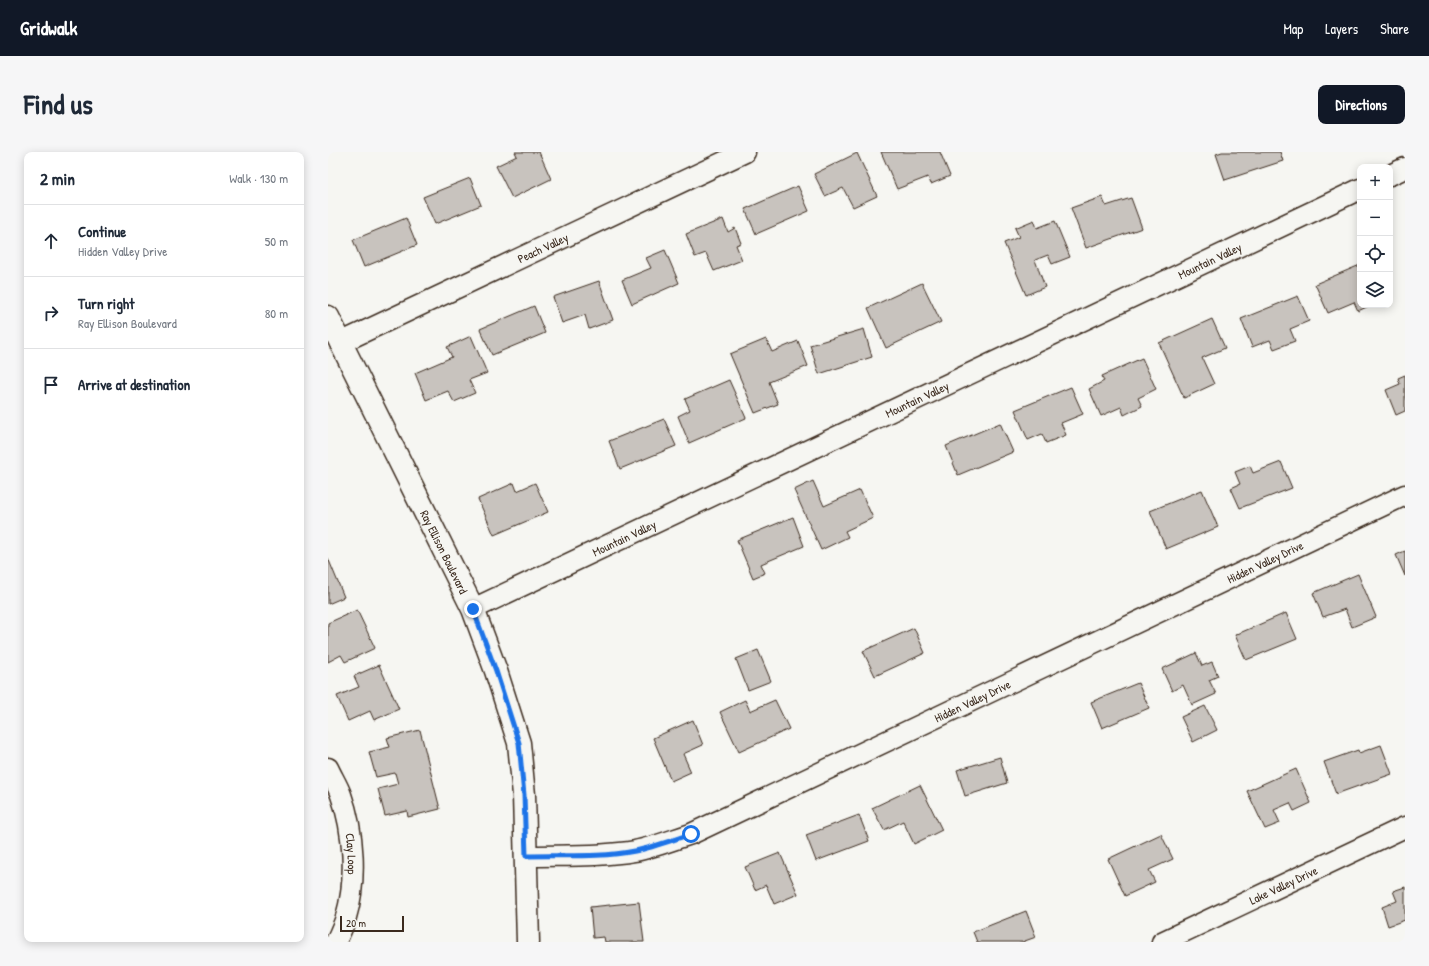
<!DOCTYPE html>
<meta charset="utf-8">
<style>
:root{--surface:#fff;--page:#f6f6f7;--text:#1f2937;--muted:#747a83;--line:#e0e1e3;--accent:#111827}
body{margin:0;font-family:"Patrick Hand",sans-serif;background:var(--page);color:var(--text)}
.controls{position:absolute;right:12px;top:12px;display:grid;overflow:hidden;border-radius:8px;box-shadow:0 2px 10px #0003}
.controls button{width:36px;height:36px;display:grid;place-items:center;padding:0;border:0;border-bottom:1px solid var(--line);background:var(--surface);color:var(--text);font:20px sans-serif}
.scale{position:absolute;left:12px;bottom:10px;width:64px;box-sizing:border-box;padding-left:4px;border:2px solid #3b2a1e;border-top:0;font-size:11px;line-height:14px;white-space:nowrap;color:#3b2a1e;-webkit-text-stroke:3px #f6f6f2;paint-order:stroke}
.stop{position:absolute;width:12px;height:12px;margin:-9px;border:3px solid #1a73e8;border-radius:50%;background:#fff}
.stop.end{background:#1a73e8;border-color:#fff;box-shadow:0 1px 4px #0008}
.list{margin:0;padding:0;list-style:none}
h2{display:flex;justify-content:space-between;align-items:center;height:52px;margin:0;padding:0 16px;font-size:17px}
h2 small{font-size:13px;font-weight:400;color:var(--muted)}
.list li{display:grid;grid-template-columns:26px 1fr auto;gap:12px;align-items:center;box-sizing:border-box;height:72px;padding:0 16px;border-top:1px solid var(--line)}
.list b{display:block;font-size:15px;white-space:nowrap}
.list p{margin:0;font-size:13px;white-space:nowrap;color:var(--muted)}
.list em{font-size:13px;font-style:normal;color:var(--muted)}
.icon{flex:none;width:22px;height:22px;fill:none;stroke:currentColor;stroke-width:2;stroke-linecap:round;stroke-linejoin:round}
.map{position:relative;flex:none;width:1077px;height:790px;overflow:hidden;border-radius:8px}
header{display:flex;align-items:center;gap:24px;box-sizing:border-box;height:56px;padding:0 20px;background:var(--accent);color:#fff}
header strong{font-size:19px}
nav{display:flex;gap:22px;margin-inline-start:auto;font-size:14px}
.intro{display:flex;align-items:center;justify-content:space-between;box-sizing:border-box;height:96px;padding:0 24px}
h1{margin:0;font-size:28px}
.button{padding:10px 18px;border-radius:8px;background:var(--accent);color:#fff;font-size:14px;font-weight:700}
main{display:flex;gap:24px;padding:0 24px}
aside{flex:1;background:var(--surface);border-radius:8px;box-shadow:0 2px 10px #0003}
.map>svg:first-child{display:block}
</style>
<header>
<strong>Gridwalk</strong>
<nav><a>Map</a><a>Layers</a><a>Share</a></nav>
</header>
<div class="intro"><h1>Find us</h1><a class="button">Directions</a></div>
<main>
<aside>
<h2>2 min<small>Walk · 130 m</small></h2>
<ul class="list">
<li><svg class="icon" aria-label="ahead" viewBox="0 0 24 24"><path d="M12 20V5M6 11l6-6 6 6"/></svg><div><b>Continue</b><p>Hidden Valley Drive</p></div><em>50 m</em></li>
<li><svg class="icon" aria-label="right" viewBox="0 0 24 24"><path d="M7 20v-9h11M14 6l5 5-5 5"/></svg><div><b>Turn right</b><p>Ray Ellison Boulevard</p></div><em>80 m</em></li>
<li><svg class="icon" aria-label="arrive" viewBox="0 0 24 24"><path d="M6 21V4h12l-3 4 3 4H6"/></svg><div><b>Arrive at destination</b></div></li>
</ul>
</aside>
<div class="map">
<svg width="1077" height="790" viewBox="0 0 1077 790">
<rect width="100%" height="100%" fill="#f6f6f2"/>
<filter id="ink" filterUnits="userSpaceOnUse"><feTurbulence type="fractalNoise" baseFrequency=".025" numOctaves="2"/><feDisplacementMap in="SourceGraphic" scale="8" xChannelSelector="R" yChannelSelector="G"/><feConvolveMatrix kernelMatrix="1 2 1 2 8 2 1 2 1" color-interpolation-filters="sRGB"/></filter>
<g filter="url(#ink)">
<path fill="#c8c3be" stroke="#3b2a1e" d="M187,0h24l12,27 -39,19 -16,-32 21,-10z
M553,0h59l10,24 -19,8 -3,-7 -31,12z
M894,0h58l3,9 -58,19 -9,-26z
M529,1l20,43 -24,11 -10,-19 -18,8 -11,-22z
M142,26l11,27 -46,19 -12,-27z
M470,34l11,25 -53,23 -11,-25z
M774,45l4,9 25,-8 11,30 -56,20 -15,-40z
M78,66l11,27 -53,22 -11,-27z
M395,67l5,13 7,-4 6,15 -5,2 6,15 -28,11 -8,-18 -11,4 -9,-23z
M706,68l3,8 18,-7 15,36 -18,7 -4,-9 -13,5 10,27 -19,8 -22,-52 15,-6 -4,-9z
M337,98l14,33 -47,21 -10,-24 29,-12 -5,-10z
M1032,113v40h11l-13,6 -4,-9 -26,11 -13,-29z
M271,129l14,39 -24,9 -4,-14 -23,8 -9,-26z
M594,131l19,39 -55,26 -18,-40z
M970,144l11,25 -19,8 5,12 -21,8 -4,-9 -18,7 -11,-28z
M206,154l11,27 -53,22 -12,-26z
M884,167l13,29 -23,10 12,26 -30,14 -25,-55z
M536,177l8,28 -53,17 -9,-29z
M143,184l16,37 -18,7 6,13 -21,9 -6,-11 -22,9 -11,-27 37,-16 -5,-10z
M438,187l6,13 26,-11 10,25 -39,16 9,22 -23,9 -25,-59z
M814,206l14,31 -18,9 4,8 -18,9 -3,-8 -20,9 -12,-27 15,-8 -2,-5z
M1077,223v36l-9,4 -10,-25 14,-6 -2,-6z
M401,228l17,38 -57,25 -11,-27 12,-6 -5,-11z
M743,235l12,27 -22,9 5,12 -20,8 -4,-9 -14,6 -13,-30z
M336,267l12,27 -56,23 -11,-28z
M672,271l13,29 -55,23 -12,-29z
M953,310l11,26 -52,20 -9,-20 9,-4 -5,-12 15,-6 3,7z
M485,329l11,25 36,-16 13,28 -28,13 3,6 -27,13 -27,-60z
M186,331l3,8 18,-8 13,29 -54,23 -16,-36z
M874,338l16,37 -52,22 -16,-38z
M465,365l11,29 -43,18 4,9 -12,5 -16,-38z
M1077,399v25l-9,-21z
M0,406l16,39 -16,7z
M1030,422l18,43 -24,10 -7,-18 -22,8 -10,-24z
M29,458l18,38 -30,14 -4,-7 -13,7v-39z
M958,461l11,26 -51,21 -11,-25z
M586,476l11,25 -50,23 -12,-25z
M430,498l13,31 -23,9 -12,-31z
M868,501l6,13 10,-4 6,14 -9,4 7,14 -24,11 -9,-20 -11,6 -10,-22z
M51,513l20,44 -25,11 -4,-9 -22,10 -11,-25 22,-9 -5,-11z
M810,531l11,25 -47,20 -11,-26z
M417,548l5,11 25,-11 14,29 -50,23 -19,-40z
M877,554l12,24 -24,12 -12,-25z
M365,568l10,25 -20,9 8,18 -20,9 -18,-43z
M92,578l20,79 -32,8 -1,-6 -22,5 -7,-27 20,-5 -3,-11 -19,4 -7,-25 21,-5 -3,-9z
M1053,593l11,29 -56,20 -12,-32 34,-12 1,3z
M672,605l7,26 -42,13 -8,-26z
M968,617l15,34 -17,8 -4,-8 -16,7 6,13 -15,6 -18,-38z
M592,633l22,45 -28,14 -11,-23 -19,9 -12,-22z
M531,663l10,26 -53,20 -10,-26z
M833,682l12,25 -24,11 6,12 -30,14 -17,-37z
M452,701l18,41 -24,10 -8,-19 -11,5 -10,-23z
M1077,735v33l-17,6 -6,-19 15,-6 -4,-10z
M311,750l5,40h-39l-1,-5 -11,1 -3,-31z
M698,759l10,26 -14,5h-45l-4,-10z"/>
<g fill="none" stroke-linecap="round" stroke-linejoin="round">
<g stroke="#3b2a1e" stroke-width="23">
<g id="minor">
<path d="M1062,23l15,-7"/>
<path id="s1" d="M12,191l405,-191"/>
<path id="s2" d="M145,457l887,-420"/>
<path id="s3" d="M0,616c4,9 10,18 13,27 13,36 16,85 5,122 -2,8 -7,17 -10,25"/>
<path id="s4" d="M198,704c36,-1 73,1 109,-5 19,-4 37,-11 56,-17l714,-339"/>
<path id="s5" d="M834,790l243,-115"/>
</g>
</g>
<g stroke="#3b2a1e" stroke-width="25">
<g id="tertiary">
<path id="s6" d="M0,165l145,292 23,62 23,72 5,52 4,147"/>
</g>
</g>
<use href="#minor" stroke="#f6f6f2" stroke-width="20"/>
<use href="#tertiary" stroke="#f6f6f2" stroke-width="22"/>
</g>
</g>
<g fill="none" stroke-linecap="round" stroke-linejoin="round" filter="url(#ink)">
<path stroke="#1a73e8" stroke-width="5" d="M145,457l23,62 23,72 5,52 2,61c36,-1 74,2 109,-5 19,-4 37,-11 56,-17"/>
</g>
<g text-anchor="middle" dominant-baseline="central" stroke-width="3" stroke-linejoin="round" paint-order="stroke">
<g font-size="12" fill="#3b2a1e" stroke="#f6f6f2">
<text stroke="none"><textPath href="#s1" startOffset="224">Peach Valley</textPath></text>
<text stroke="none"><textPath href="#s2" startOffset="815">Mountain Valley</textPath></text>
<text stroke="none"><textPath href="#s2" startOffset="491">Mountain Valley</textPath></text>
<text stroke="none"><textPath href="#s2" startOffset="167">Mountain Valley</textPath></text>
<text stroke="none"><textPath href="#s6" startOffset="262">Ray Ellison Boulevard</textPath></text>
<text stroke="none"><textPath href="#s4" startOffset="803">Hidden Valley Drive</textPath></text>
<text stroke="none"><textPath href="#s4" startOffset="479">Hidden Valley Drive</textPath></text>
<text stroke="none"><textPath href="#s3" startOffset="90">Clay Loop</textPath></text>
<text stroke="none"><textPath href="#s5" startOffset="134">Lake Valley Drive</textPath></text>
</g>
</g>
</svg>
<div class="controls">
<button>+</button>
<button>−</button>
<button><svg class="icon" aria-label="locate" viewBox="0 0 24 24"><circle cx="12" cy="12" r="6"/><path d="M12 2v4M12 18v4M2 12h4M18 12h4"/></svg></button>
<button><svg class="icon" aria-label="layers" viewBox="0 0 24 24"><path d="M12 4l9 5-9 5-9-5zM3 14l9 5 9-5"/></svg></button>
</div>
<div class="scale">20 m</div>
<div class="stop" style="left:363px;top:682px"></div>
<div class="stop end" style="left:145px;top:457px"></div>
</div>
</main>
